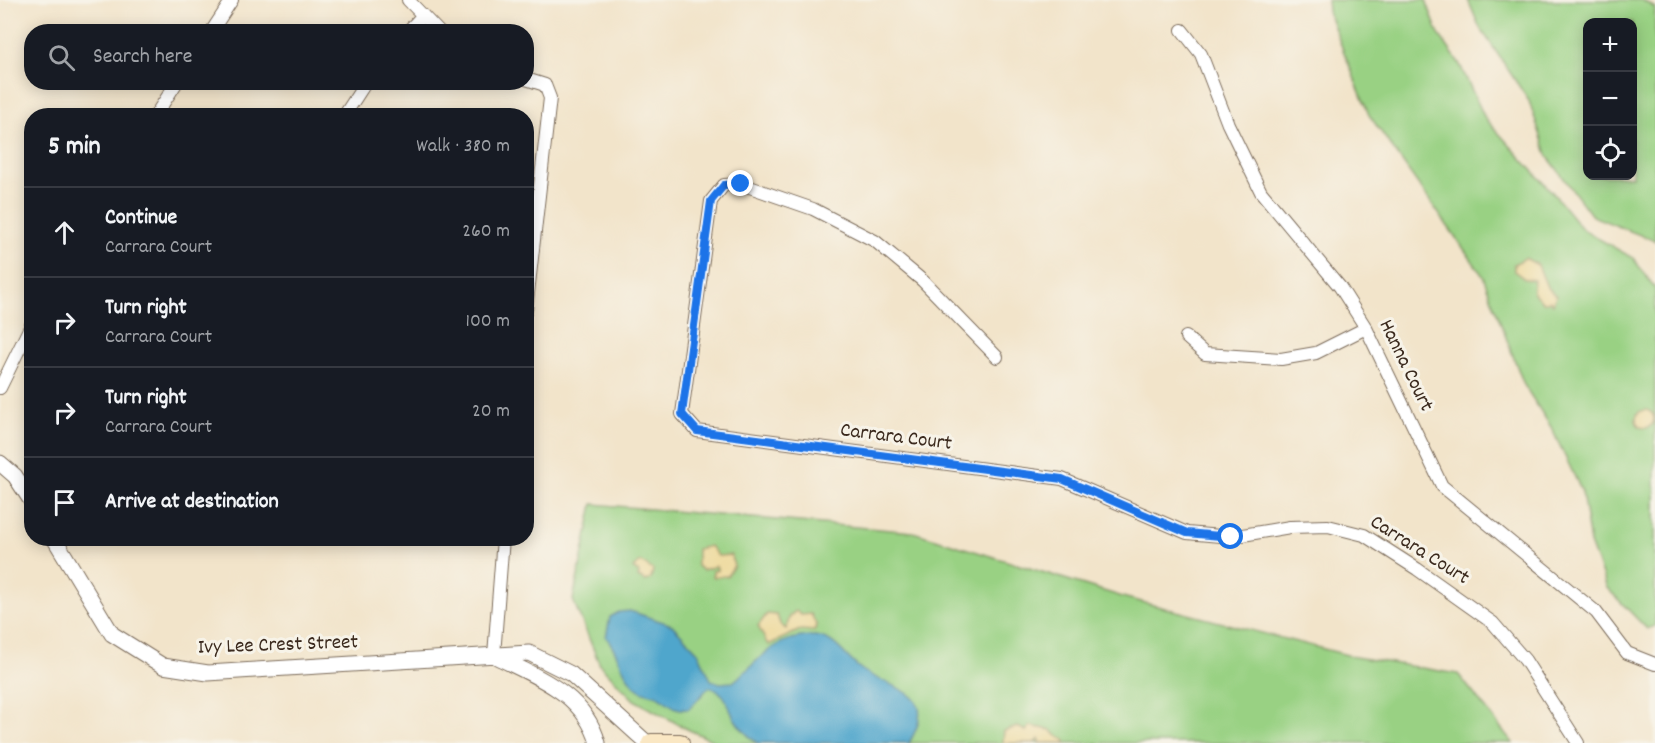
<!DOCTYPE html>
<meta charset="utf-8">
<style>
:root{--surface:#171b24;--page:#20242c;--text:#f1f3f6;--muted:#9ea1a6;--line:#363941}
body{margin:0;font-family:Dekko,sans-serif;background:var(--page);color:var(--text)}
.controls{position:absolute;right:18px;top:18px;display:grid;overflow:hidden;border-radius:12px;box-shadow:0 3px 15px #0003}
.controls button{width:54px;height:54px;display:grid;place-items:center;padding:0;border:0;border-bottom:2px solid var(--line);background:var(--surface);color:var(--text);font:30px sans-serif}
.stop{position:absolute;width:18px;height:18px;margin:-14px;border:4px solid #1a73e8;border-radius:50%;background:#fff}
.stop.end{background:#1a73e8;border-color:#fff;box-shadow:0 2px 6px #0008}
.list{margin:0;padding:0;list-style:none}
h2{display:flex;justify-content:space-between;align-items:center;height:78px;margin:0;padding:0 24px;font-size:26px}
h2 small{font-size:20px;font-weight:400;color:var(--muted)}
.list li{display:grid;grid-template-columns:39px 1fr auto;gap:18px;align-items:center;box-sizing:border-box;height:90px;padding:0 24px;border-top:2px solid var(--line)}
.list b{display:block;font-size:22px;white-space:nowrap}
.list p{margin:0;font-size:20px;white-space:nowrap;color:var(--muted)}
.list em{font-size:20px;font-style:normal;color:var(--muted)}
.icon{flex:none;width:33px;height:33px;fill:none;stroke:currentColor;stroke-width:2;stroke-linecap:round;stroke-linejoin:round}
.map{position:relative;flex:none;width:1655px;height:743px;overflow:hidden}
.search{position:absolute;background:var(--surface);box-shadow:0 3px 15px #0003;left:24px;top:24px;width:510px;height:66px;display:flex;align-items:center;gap:15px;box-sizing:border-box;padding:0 21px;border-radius:24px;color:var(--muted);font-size:22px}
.panel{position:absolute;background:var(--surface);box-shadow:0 3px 15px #0003;left:24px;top:108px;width:510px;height:438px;border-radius:24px}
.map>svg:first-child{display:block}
</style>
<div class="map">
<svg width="1655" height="743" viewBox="0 0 1655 743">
<rect width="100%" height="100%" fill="#f7f3e8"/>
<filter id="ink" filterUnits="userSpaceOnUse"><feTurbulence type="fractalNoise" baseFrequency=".0167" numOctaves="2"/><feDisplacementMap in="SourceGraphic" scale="12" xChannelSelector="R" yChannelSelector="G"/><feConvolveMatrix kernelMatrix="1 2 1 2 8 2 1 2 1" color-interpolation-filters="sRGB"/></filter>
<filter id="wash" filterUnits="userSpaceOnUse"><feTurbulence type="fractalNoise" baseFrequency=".008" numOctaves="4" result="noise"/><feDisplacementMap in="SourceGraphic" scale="24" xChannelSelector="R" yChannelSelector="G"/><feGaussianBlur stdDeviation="1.35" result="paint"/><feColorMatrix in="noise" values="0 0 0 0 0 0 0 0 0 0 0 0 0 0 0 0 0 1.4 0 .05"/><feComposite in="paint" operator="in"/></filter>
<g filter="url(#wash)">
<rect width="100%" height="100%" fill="#f2e4ca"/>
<path fill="#99d183" stroke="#6a7e50" stroke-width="1.5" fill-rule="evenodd" d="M1327,0h99l12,33 21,30 26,55 68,75 30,37 50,28 22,30v338l-8,3 -40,-41 -17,-45 -8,-51 -31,-65 -27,-42 -41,-109 -114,-161 -41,-103z
M1468,0h174l13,8v233l-63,-25 -44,-59 -19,-56 -50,-75zM1588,22h44v154h-44z
M593,504l320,28 213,66 229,59 103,17 55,69h-795l-31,-14 -53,-29 -34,-35 -27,-65z"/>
<path fill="#eeda9e" stroke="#94825e" stroke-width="1.5" d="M1525,258l13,7 9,22 9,9 -3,8 -3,-3 -7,2 -10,-11 1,-12 -9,-1 -11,-8v-7z
M1636 419a9 9 0 1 1 18 0a9 9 0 1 1-18 0Z
M710,546l8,10 13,-1 3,11 -7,10 -14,1v-6l5,-1 -2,-4 -13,4 -6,-4v-17z
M641,562l12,8 -2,9 -5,2 -8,-4 1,-4 -6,-5z
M796,611l5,4 10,-1 6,12 -3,5 -14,-1 -32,15 -10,-19 9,-12 10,1 3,9 6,5 4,-13z
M1030,726l21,4 6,6 8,3 1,4h-25l-2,-4 -5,4h-31l1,-12 14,-4 8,4z"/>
<path fill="#4fa6cc" stroke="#456875" stroke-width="1.5" d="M630,611l42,14 26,27 13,28 9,3 13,-1c27,-21 36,-43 76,-46 26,-2 35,21 52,33 30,22 81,20 48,74h-152c-9,-7 -17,-15 -23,-25 -8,-14 -6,-25 -25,-31l-20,22c-15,2 -18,-5 -30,-12 -7,-5 -14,-2 -21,-8 -15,-11 -19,-37 -32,-52l4,-20 9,-5z"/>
</g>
<g filter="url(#ink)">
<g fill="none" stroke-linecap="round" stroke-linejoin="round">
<g stroke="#7b6b5a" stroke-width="14">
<path id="minor" d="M408,0l31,32
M1182,30l19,24 27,70 33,68 79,95 26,41 76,158 154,126 31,41 28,11
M211,32l21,-32
M407,32l16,-17
M526,79l19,6 5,13 -24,213
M155,116l22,-34
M344,116l22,-34
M1186,337l19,17 76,5 35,-6 50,-25
M997,357l-74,-76 -48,-40 -62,-32 -72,-25 -17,1 -13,16 -29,213 15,17 365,48 125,54 44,4 59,-10 38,-1 36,9 53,34 76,54 32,37 53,83
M0,388l32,-65
M494,655l9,-117"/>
</g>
<g stroke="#7b6b5a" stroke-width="17">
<path id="tertiary" d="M0,463l15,13 17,26
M54,538l58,96 51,32 45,7 321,-20 42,21 76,69
M497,657c42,21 87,37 101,86"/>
</g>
<g stroke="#7b6b5a" stroke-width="20">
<path id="secondary" d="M651,743h29"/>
</g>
<use href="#minor" stroke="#fff" stroke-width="12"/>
<use href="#tertiary" stroke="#fff" stroke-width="15"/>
<use href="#secondary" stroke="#fae7c3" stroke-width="18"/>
</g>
</g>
<g fill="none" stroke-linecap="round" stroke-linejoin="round" filter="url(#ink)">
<path stroke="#1a73e8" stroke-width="8" d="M741,184l-17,1 -13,16 -29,213 15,17 365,48 125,54 44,4"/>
</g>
<g text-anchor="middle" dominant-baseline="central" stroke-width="6" stroke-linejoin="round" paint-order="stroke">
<g font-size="21" fill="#3b2a1e" stroke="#f7f3e8">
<text transform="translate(1405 366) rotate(64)">Hanna Court</text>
<text transform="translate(896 438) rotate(7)">Carrara Court</text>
<text transform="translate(1419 551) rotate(32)">Carrara Court</text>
<text transform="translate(278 646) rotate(-2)">Ivy Lee Crest Street</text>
</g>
</g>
</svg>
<div class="controls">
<button>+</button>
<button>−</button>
<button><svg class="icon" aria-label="locate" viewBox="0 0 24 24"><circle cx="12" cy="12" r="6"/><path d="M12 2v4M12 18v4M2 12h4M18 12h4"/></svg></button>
</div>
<div class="stop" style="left:1231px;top:537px"></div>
<div class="stop end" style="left:741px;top:184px"></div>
<div class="search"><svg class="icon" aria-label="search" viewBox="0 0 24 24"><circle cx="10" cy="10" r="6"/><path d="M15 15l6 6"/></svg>Search here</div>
<section class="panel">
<h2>5 min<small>Walk · 380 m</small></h2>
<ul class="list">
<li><svg class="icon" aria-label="ahead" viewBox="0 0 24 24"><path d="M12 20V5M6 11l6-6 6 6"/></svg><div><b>Continue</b><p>Carrara Court</p></div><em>260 m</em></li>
<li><svg class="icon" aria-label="right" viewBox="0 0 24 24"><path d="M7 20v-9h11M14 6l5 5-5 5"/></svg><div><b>Turn right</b><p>Carrara Court</p></div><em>100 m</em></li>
<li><svg class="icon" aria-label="right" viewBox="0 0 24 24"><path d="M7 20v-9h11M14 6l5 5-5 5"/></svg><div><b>Turn right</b><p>Carrara Court</p></div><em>20 m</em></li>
<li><svg class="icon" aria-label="arrive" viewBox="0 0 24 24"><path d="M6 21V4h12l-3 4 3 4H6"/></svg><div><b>Arrive at destination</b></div></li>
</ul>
</section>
</div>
